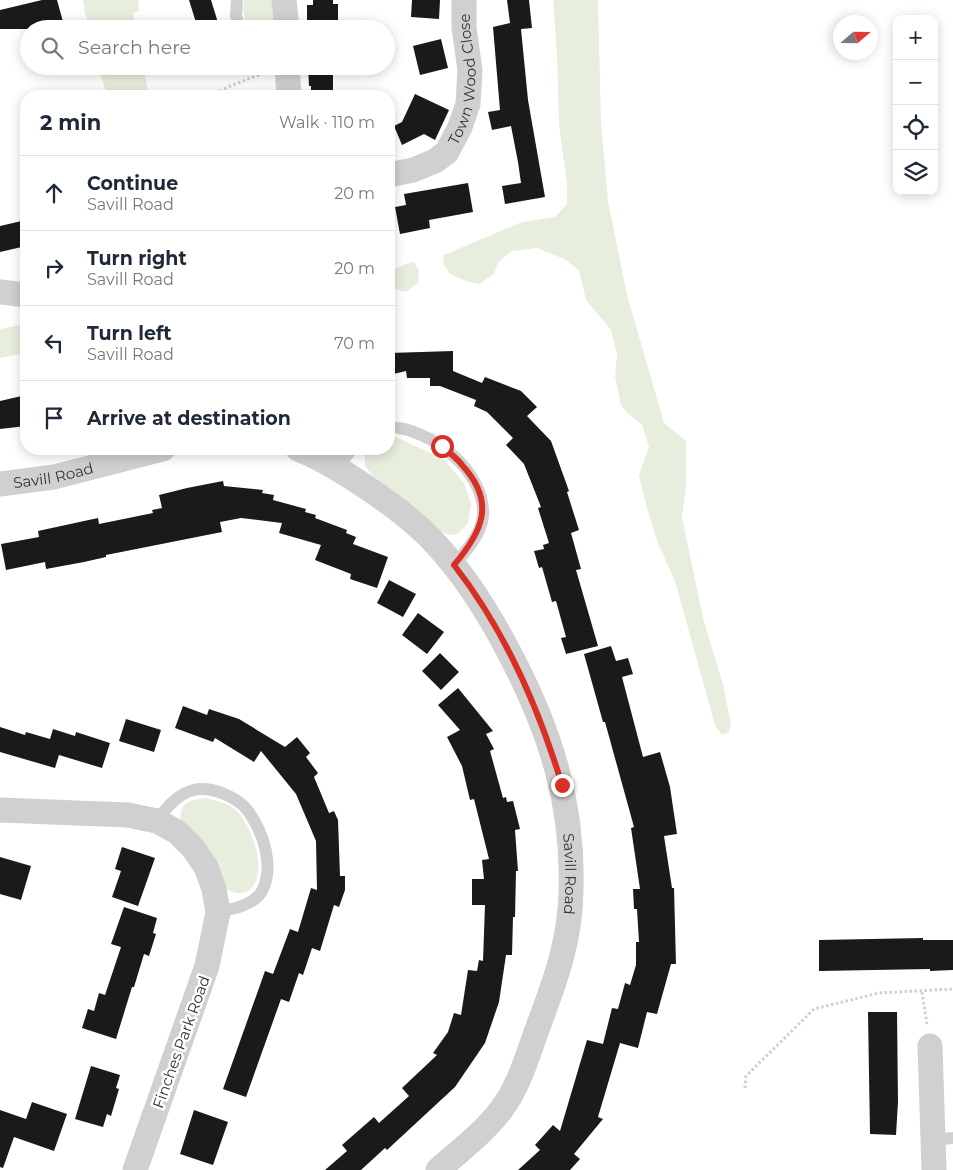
<!DOCTYPE html>
<meta charset="utf-8">
<style>
:root{--surface:#fff;--page:#f2f2f3;--text:#1f2937;--muted:#747a83;--line:#e0e1e3}
body{margin:0;font-family:Montserrat,sans-serif;background:var(--page);color:var(--text)}
.controls{position:absolute;right:15px;top:15px;display:grid;overflow:hidden;border-radius:10px;box-shadow:0 2px 12px #0003}
.controls button{width:45px;height:45px;display:grid;place-items:center;padding:0;border:0;border-bottom:1px solid var(--line);background:var(--surface);color:var(--text);font:25px sans-serif}
.compass{position:absolute;left:833px;top:15px;width:45px;height:45px;border-radius:50%;background:var(--surface);box-shadow:0 2px 12px #0003;rotate:70deg}
.stop{position:absolute;width:15px;height:15px;margin:-11px;border:4px solid #d93025;border-radius:50%;background:#fff}
.stop.end{background:#d93025;border-color:#fff;box-shadow:0 1px 5px #0008}
.list{margin:0;padding:0;list-style:none}
h2{display:flex;justify-content:space-between;align-items:center;height:65px;margin:0;padding:0 20px;font-size:21px}
h2 small{font-size:16px;font-weight:400;color:var(--muted)}
.list li{display:grid;grid-template-columns:32px 1fr auto;gap:15px;align-items:center;box-sizing:border-box;height:75px;padding:0 20px;border-top:1px solid var(--line)}
.list b{display:block;font-size:19px;white-space:nowrap}
.list p{margin:0;font-size:16px;white-space:nowrap;color:var(--muted)}
.list em{font-size:16px;font-style:normal;color:var(--muted)}
.icon{flex:none;width:28px;height:28px;fill:none;stroke:currentColor;stroke-width:2;stroke-linecap:round;stroke-linejoin:round}
.map{position:relative;flex:none;width:953px;height:1170px;overflow:hidden}
.search{position:absolute;background:var(--surface);box-shadow:0 2px 12px #0003;left:20px;top:20px;width:375px;height:55px;display:flex;align-items:center;gap:12px;box-sizing:border-box;padding:0 18px;border-radius:28px;color:var(--muted);font-size:19px}
.panel{position:absolute;background:var(--surface);box-shadow:0 2px 12px #0003;left:20px;top:90px;width:375px;height:365px;border-radius:20px}
.map>svg:first-child{display:block}
</style>
<div class="map">
<svg width="953" height="1170" viewBox="0 0 953 1170">
<rect width="100%" height="100%" fill="#fff"/>
<path fill="#e8eede" d="M83,0h55l1,11 -6,2 3,16h-45l-6,-15z
M244,0h31l1,29h-28l-5,-18z
M553,0h45l3,123 7,78 19,94 37,128 22,18v46l-4,31 22,104 19,62 8,41 -2,7 -7,3 -7,-10 -40,-144 -18,-40 -10,-33 -8,-33 10,-28 -7,-23 -14,-10 -7,-9 -6,-29 2,-21 -6,-25 -25,-30 -7,-30 -15,-11 -27,-11 -25,3 -14,11 -4,12 -15,10 -13,-3 -16,-7 -7,-11 1,-8 78,-33 33,-5 12,-13v-20l-8,-60 -2,-70z
M97,66h46l6,30h-42l-4,-14z
M414,262l5,8 -1,13 -12,9 -17,-5v-17c9,-1 15,-7 25,-8z
M26,324v29l-26,5v-29z
M394,436l49,23 21,24 7,21 -3,19 -10,11 -9,1 -15,-6 -33,-32 -28,-21 -8,-10v-17h24v-12z
M205,798c12,3 23,5 32,13 10,11 17,28 20,42 5,22 -3,51 -31,36l-45,-68c-2,-18 8,-21 24,-23z"/>
<path fill="#1a1a1a" d="M42,0h15l8,29h-65v-19z
M189,0h22l9,29h-22z
M313,0h20v4h5v25h-31v-24h6z
M412,0h28l-1,19 -28,-2z
M507,0h22l3,28 -11,1 7,71 17,97 -40,7 -3,-18 19,-3 -3,-21 -7,-36 -19,4 -4,-18 12,-2 -7,-83 17,-4z
M441,39l7,29 -28,7 -7,-29z
M308,66h25v29l-22,1v-10h-2z
M415,94l34,16 -14,30 -11,-6 -22,11 -8,-19 8,-4z
M468,183l5,29 -44,8 1,8 -30,6 -5,-27 11,-2 -2,-11z
M26,220v26l-26,6v-26z
M453,351v20l29,12 3,-6 36,14 16,16 -10,9 24,25 18,50 -2,1 12,38 -8,3 10,36 -5,1 22,76 -32,8 -5,-16 5,-1 -10,-36 -4,1 -10,-35 -3,1 -5,-17 10,-2 -1,-4 6,-2 -11,-35 3,-1 -17,-43 -18,-19 7,-7 -26,-26 -13,-6 2,-6 -36,-14h-10v-8h-23l-1,-7 -17,4v-22z
M26,395v31l-26,3v-28z
M223,481l1,5 39,4 -1,3 12,2 -1,5 33,9 -1,3 11,3 -1,3 32,12 -1,3 10,4 -3,7 35,13 -11,31 -27,-9 1,-5 -36,-14 6,-15 -42,-12 3,-10 -41,-5 -21,4 2,10 -116,23v2l-22,5 -38,7 -1,-7 -39,8 -5,-26 38,-7 -1,-6 23,-5 37,-8 1,6 54,-11 -1,-3 10,-2 -3,-13 28,-7z
M389,580l27,14 -13,23 -26,-14z
M418,613l26,19 -17,22 -25,-19z
M611,646l5,15 12,-3 5,16 -11,3 21,80 17,-5 10,35 7,47 -13,2 8,52h2l2,76h-5l-14,50 -10,-2 -9,36 -18,-5 -22,74 5,2 -29,35 6,5 -10,11h-52l22,-20 -5,-5 18,-20 7,6 27,-91 16,4 9,-36 6,1 7,-26 5,2 6,-20v-23h3l-2,-33h-3l-1,-20h7l-9,-61 3,-1 -29,-105h-2l-19,-68z
M440,653l19,19 -18,18 -19,-19z
M458,688l35,43 -7,3 8,15 -4,2 13,47 3,-1 1,5 6,-1 7,28 -5,1 3,41h-2l-1,46h-2l-1,38h-6l-7,47 -14,41 -30,44 -68,63 -2,-2 -24,22h-36l22,-19 -5,-6 32,-28 5,6 30,-27 -7,-8 35,-33 -4,-2 15,-21 6,-19 7,2 7,-45 9,1 2,-11 4,1 2,-56h-13v-26h12l-2,-19 7,-1 -15,-60 -4,1 -8,-34 -15,-29 13,-7 -22,-25z
M183,706l24,9 2,-6 30,10 46,28 12,-10 13,16 -4,4 12,16 -4,4 15,36 5,-2 4,9 2,56h5v14l-6,17 -5,-2 -14,46 -8,-3 -9,27 -4,-2 -10,29 -8,-3 -35,98 -23,-8 42,-118 8,3 17,-45 8,3 13,-44 6,2 -1,-49 -20,-47 -35,-43 -7,11 -39,-24 -2,4 -38,-14z
M126,719l35,11 -7,22 -35,-11z
M0,727l25,8 1,-3 24,7 3,-10 22,7 1,-4 34,11 -8,25 -43,-13 -4,13 -55,-16z
M122,847l33,11 -17,48 -26,-9 9,-26 -6,-2z
M0,857l31,9 -10,34 -21,-6z
M124,907l33,11 -4,15 3,1 -7,22 -5,-2 -10,33h-2l-16,52 -34,-11 6,-19 6,2 5,-18 6,2 16,-48 -10,-3z
M923,938v2h30v30l-23,1v-2l-111,2v-31z
M868,1012h29l1,90 -2,33 -26,-1z
M91,1066l29,9 -4,13 3,1 -8,27 -4,-2 -4,13 -28,-8z
M32,1102l35,12 -13,37 -40,-14 -11,31 -3,-1v-57l26,9z
M194,1110l34,12 -15,43 -33,-11z"/>
<g fill="none" stroke-linecap="round" stroke-linejoin="round">
<path stroke="#d0d0d0" stroke-width="3" stroke-dasharray="2.5 2.5" stroke-linecap="butt" d="M211,96l17,-9 33,-13 2,-4
M922,992l5,32
M745,1088l1,-12 68,-67 65,-16 74,-4"/>
<path stroke="#d0d0d0" stroke-width="12" d="M237,0l-1,16 4,13
M389,427c41,1 97,44 94,89 -2,19 -17,35 -29,49
M337,468l15,-19
M157,821c9,-13 20,-27 37,-31 17,-4 44,7 54,21 15,21 27,55 14,80 -8,14 -29,18 -44,21
M933,1140l20,-2"/>
<g stroke="#d0d0d0" stroke-width="25">
<path d="M284,0l3,29"/>
<path d="M287,66l2,30"/>
<path id="s1" d="M389,175l24,-5 22,-9 12,-9 13,-25 8,-23 2,-34 -6,-42v-28"/>
<path d="M0,292l26,3"/>
<path id="s2" d="M298,449c23,9 44,22 65,36 24,16 48,33 68,54 34,35 59,76 81,119 39,75 62,148 59,234 -1,50 -16,89 -33,135 -10,27 -19,60 -37,83 -17,23 -42,41 -63,60"/>
<path id="s3" d="M0,484l54,-7 109,-28"/>
<path d="M0,810l128,5 29,6 20,11 16,16 13,19 8,22 4,23 -11,54 -72,204"/>
<path d="M930,1046l4,124"/>
</g>
</g>
<g fill="none" stroke-linecap="round" stroke-linejoin="round">
<path stroke="#d93025" stroke-width="6" d="M442,446c6,6 15,12 20,19 34,37 21,66 -8,100 51,65 84,141 108,220"/>
</g>
<g text-anchor="middle" dominant-baseline="central" stroke-width="5" stroke-linejoin="round" paint-order="stroke">
<g font-size="15" fill="#333" stroke="#fff">
<text stroke="none"><textPath href="#s1" startOffset="140">Town Wood Close</textPath></text>
<text stroke="none"><textPath href="#s3" startOffset="54">Savill Road</textPath></text>
<text stroke="none"><textPath href="#s2" startOffset="532">Savill Road</textPath></text>
<text transform="translate(181 1042) rotate(-70)">Finches Park Road</text>
</g>
</g>
</svg>
<div class="controls">
<button>+</button>
<button>−</button>
<button><svg class="icon" aria-label="locate" viewBox="0 0 24 24"><circle cx="12" cy="12" r="6"/><path d="M12 2v4M12 18v4M2 12h4M18 12h4"/></svg></button>
<button><svg class="icon" aria-label="layers" viewBox="0 0 24 24"><path d="M12 4l9 5-9 5-9-5zM3 14l9 5 9-5"/></svg></button>
</div>
<svg class="compass" viewBox="-18 -18 36 36"><path d="M0-13l5 13h-10z" fill="#e53935"/><path d="M0 13l5-13h-10z" fill="#747a83"/></svg>
<div class="stop" style="left:442px;top:446px"></div>
<div class="stop end" style="left:562px;top:785px"></div>
<div class="search"><svg class="icon" aria-label="search" viewBox="0 0 24 24"><circle cx="10" cy="10" r="6"/><path d="M15 15l6 6"/></svg>Search here</div>
<section class="panel">
<h2>2 min<small>Walk · 110 m</small></h2>
<ul class="list">
<li><svg class="icon" aria-label="ahead" viewBox="0 0 24 24"><path d="M12 20V5M6 11l6-6 6 6"/></svg><div><b>Continue</b><p>Savill Road</p></div><em>20 m</em></li>
<li><svg class="icon" aria-label="right" viewBox="0 0 24 24"><path d="M7 20v-9h11M14 6l5 5-5 5"/></svg><div><b>Turn right</b><p>Savill Road</p></div><em>20 m</em></li>
<li><svg class="icon" aria-label="left" viewBox="0 0 24 24"><path d="M17 20v-9H6M10 6l-5 5 5 5"/></svg><div><b>Turn left</b><p>Savill Road</p></div><em>70 m</em></li>
<li><svg class="icon" aria-label="arrive" viewBox="0 0 24 24"><path d="M6 21V4h12l-3 4 3 4H6"/></svg><div><b>Arrive at destination</b></div></li>
</ul>
</section>
</div>
